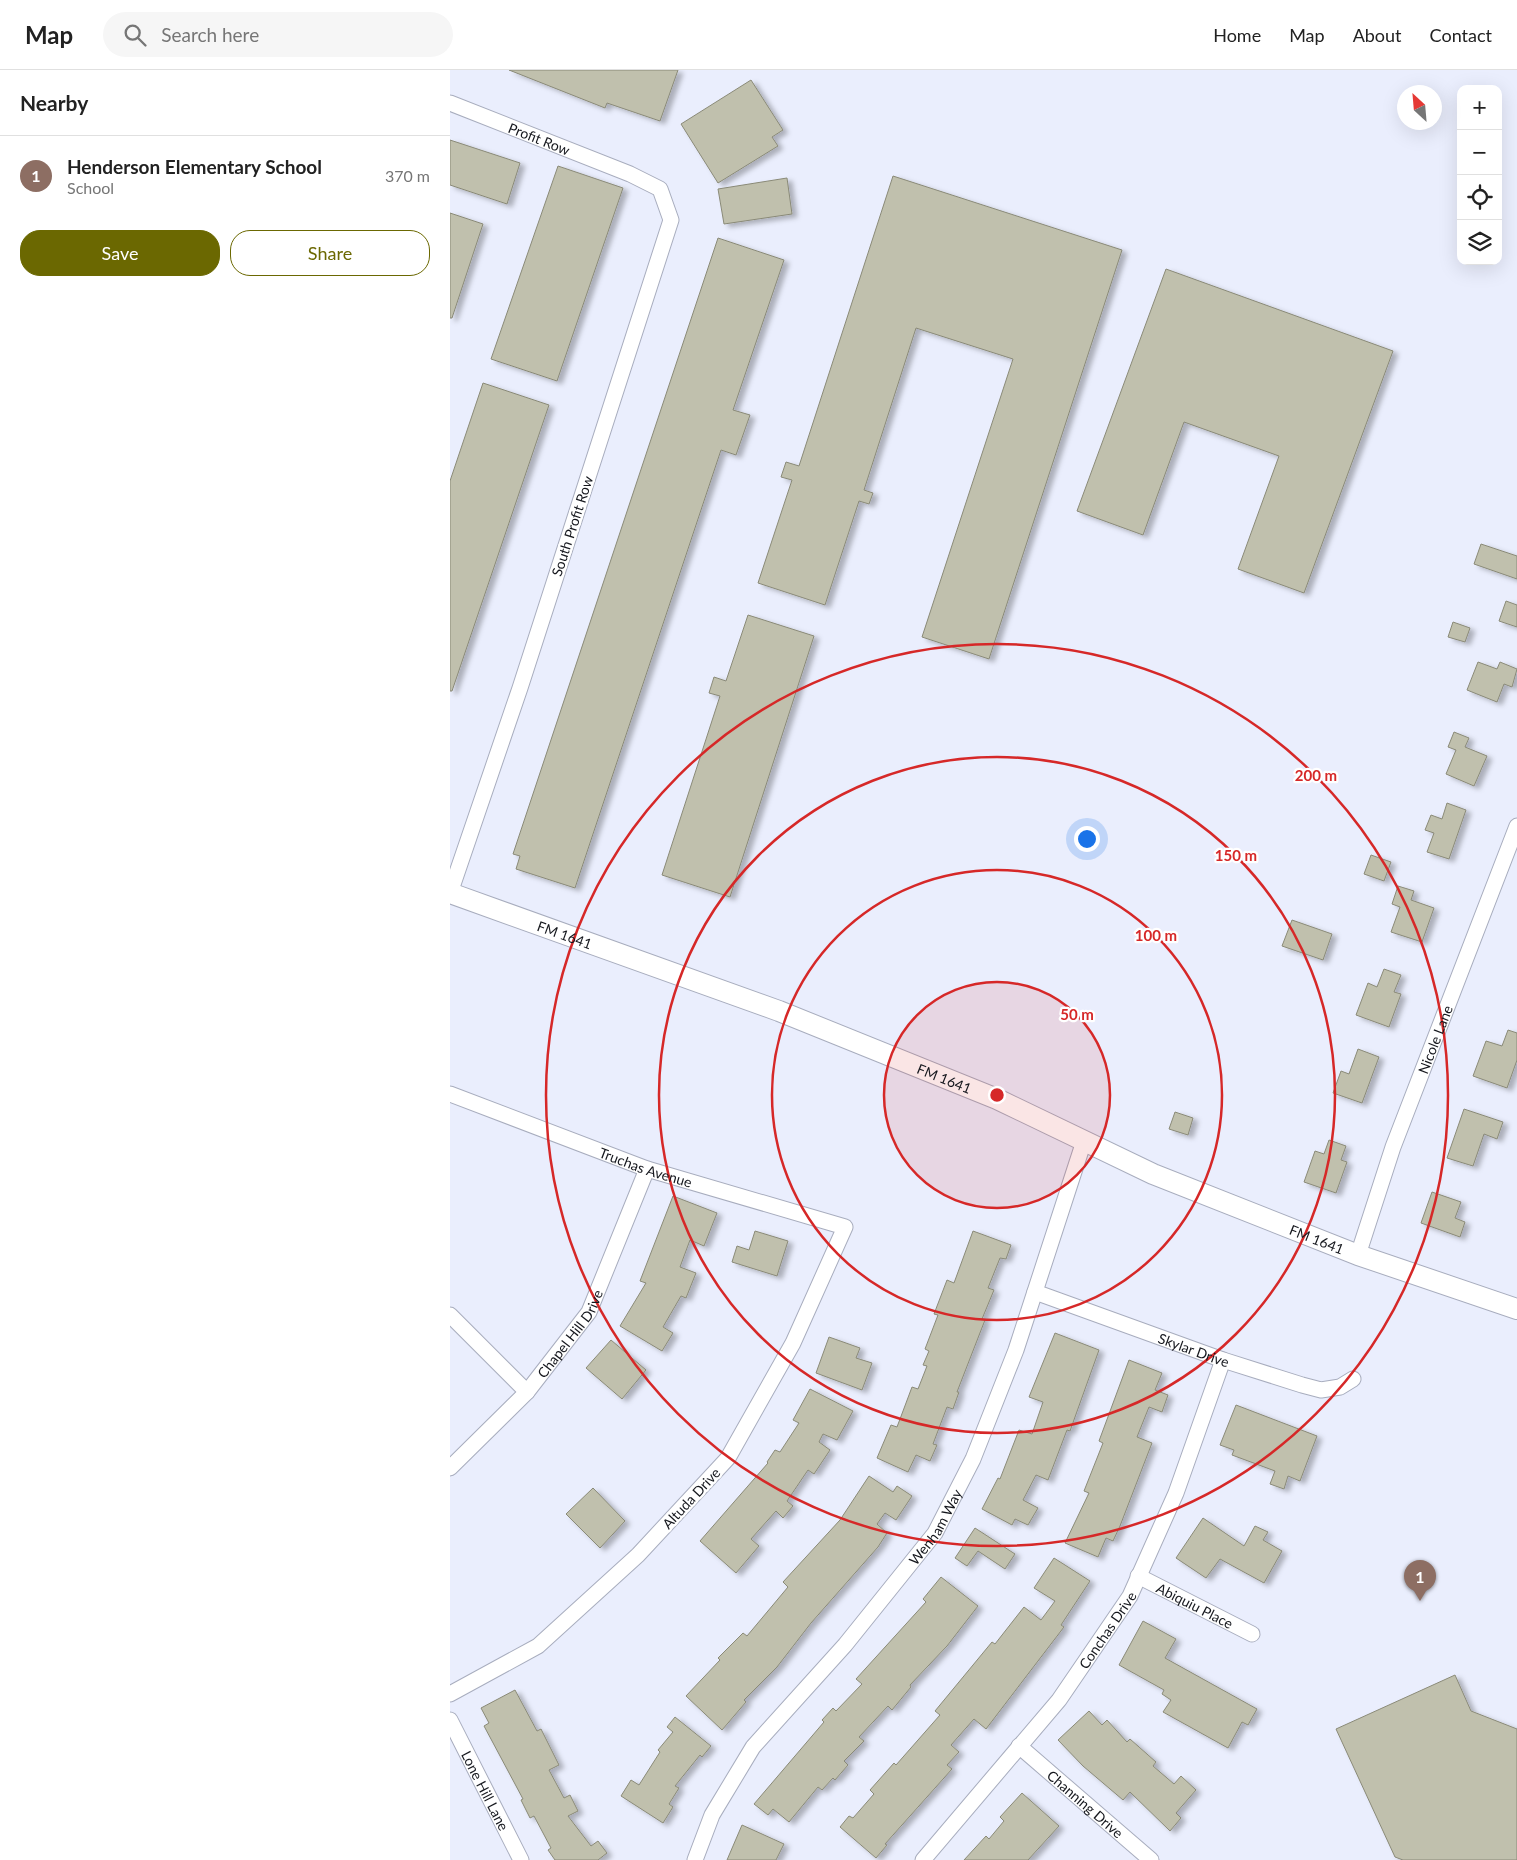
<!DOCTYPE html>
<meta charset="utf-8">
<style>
:root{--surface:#fff;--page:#f6f6f6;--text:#222;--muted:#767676;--line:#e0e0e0;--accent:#6b6801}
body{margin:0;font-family:Lato,sans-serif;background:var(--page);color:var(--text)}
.controls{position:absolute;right:15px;top:15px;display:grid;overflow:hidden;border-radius:10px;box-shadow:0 5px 20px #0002}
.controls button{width:45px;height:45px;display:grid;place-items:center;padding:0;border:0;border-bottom:1px solid var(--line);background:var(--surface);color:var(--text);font:25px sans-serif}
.compass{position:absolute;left:947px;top:15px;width:45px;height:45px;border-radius:50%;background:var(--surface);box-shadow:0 5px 20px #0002;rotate:334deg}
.you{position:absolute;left:636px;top:768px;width:18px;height:18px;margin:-12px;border:4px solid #fff;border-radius:50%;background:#1a73e8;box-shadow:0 0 0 8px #1a73e833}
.badge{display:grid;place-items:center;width:32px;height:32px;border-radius:50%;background:var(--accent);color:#fff;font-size:16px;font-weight:700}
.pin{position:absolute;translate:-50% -41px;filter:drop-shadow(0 1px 2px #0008)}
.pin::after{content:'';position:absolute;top:26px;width:18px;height:15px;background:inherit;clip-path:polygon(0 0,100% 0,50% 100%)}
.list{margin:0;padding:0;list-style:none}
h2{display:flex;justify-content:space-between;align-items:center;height:65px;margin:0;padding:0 20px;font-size:21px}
h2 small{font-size:16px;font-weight:400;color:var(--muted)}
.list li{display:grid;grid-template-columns:32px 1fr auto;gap:15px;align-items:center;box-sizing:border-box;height:80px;padding:0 20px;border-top:1px solid var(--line)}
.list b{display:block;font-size:19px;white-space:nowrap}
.list p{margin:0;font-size:16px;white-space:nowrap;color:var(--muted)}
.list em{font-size:16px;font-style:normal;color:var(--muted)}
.actions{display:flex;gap:10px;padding:15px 20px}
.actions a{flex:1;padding:11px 0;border:1px solid var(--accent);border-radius:20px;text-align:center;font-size:18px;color:var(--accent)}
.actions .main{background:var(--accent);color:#fff}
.icon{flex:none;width:28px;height:28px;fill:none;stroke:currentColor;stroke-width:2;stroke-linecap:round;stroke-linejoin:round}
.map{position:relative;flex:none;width:1067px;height:1790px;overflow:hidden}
header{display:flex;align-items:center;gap:30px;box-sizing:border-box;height:70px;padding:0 25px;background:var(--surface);border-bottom:1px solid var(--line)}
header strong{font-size:24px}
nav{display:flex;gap:28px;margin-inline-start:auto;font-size:18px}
.search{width:350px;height:45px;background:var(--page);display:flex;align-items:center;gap:12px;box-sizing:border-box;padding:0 18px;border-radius:28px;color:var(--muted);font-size:19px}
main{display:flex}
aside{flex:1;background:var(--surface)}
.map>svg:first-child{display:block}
</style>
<header>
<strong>Map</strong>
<div class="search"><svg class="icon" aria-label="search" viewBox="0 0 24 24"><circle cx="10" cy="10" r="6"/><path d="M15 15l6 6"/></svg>Search here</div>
<nav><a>Home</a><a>Map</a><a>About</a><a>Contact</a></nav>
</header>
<main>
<aside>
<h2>Nearby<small></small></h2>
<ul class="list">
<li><span class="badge" style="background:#8d6e63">1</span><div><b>Henderson Elementary School</b><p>School</p></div><em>370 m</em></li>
</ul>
<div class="actions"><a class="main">Save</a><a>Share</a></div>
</aside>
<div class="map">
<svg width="1067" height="1790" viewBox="0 0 1067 1790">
<defs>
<filter id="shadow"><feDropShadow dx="5" dy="3" stdDeviation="2.5" flood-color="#0004"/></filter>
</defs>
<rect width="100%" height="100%" fill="#eaeefd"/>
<path fill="#c0c0ad" stroke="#8a8a78" filter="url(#shadow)" d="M59,0h169l-18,51 -53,-18 -2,5z
M301,10l32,50 -11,7 6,9 -60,37 -37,-59z
M0,70l70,23 -13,41 -57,-19z
M108,96l65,22 -66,193 -66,-22z
M443,106l229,74 -133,409 -67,-22 91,-278 -97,-31 -52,162 9,3 -4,11 -10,-3 -34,104 -67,-22 34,-103 -11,-3 5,-15 13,4z
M337,108l5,36 -68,10 -6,-35z
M0,143l33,11 -31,94h-2z
M268,168l66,22 -51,150 17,5 -14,40 -15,-5 -146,438 -59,-19 4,-13 -7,-2z
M716,199l227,82 -89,242 -66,-24 41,-113 -95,-34 -41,113 -66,-24z
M33,313l66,22 -97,286h-2v-210z
M1031,474l36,12v23l-43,-15z
M1056,531l11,4v22l-18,-6z
M298,545l66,21 -84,261 -68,-22 58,-179 -11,-3 5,-16 12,4z
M1003,552l17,6 -5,14 -17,-5z
M1028,592l19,7 3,-7 17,7 -5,18 -8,-3 -7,18 -30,-12z
M1004,662l15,6 -4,9 22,9 -13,30 -28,-12 10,-24 -8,-3z
M997,733l19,7 -17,49 -22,-7 7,-19 -9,-3 6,-15 11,4z
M921,785l20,7 -7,19 -20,-7z
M948,816l16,5 -3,9 23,8 -12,34 -31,-10 9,-25 -8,-3z
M842,850l40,14 -9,26 -41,-14z
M934,899l17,6 -7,17 7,2 -12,33 -33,-12 12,-32 9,4z
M1058,960l9,3v27l-10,28 -34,-12 13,-35 16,5z
M908,979l21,8 -17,46 -29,-10 8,-22 8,3z
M1014,1039l39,13 -6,17 -13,-5 -11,32 -26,-8z
M725,1042l18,6 -5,17 -19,-6z
M879,1070l17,6 -5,14 6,2 -11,31 -32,-11 11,-31 9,3z
M982,1122l29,10 -6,16 10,4 -5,15 -39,-14z
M223,1126l44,17 -13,33 -14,-6 -10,27 16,6 -10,25 -5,-2 -18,31 10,6 -11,18 -42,-25 26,-43 -6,-2z
M305,1161l33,10 -11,35 -45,-14 5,-16 12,4z
M523,1161l38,14 -5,14 -6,-1 -12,30 6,2 -12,29 3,1 -28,72h2l-6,17 -6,-2 -14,37 4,1 -7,16 -14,-6 -8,17 -31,-14 14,-33 6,2 15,-40 6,2 9,-23 -4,-1 6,-14 -4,-2 13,-34 -4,-1 13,-34 7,3z
M605,1263l44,17 -29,81 -3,-1 -19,50 -12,-5 -13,25 15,8 -10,17 -13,-6 -3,6 -30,-16 16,-31 2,1 19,-49 13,4 11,-32 -14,-5z
M379,1267l31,11 -4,10 16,5 -10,27 -46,-17z
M161,1270l35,30 -24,29 -36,-31z
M679,1290l33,13 -7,17 13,5 -6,17 -13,-5 -12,30 15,6 -32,83 -7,15 -7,-3 -8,19 -33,-14 24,-50 -5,-2 19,-48 -4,-2z
M360,1319l43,22 -16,29 -14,-6 -4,8 11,8 -16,24 -6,-4 -21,31 6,5 -10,12 -7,-7 -25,28 8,7 -23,27 -36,-32 68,-78 -1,-1 8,-12 5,2 19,-29 -6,-3z
M786,1335l81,31 -17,45 -12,-5 -4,13 -14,-5 5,-13 -43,-16 2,-5 -14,-5z
M419,1406l24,16 4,-6 15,10 -16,24 -11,-7 -8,11 10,9 -9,14 -67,76 -34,44 -33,33 2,2 -24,28 -36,-34 34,-36 -2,-2 25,-25 4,3 41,-49 -5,-5 57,-62z
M143,1418l32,33 -25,27 -34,-34z
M753,1448l41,28 11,-20 13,6 -5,8 19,11 -18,32 -44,-24 -14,19 -30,-20z
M525,1458l40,26 -10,15 -27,-18 -11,15 -12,-8z
M604,1488l36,23 -29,44 3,2 -78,102 -12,-10 -23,26 8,7 -12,13 5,4 -67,75 2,1 -11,13 -36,-31 9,-11 4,2 21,-24 -4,-4 24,-27 2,2 44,-50 -5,-4 57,-69 3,2 29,-37 17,13 14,-19 -21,-13z
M491,1507l37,29 -31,40 -37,39 1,2 -19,23 -4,-4 -29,31 5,4 -20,20 4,4 -13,15 -2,-2 -11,12 -4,-3 -29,35 -16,-13 -5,6 -14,-11 70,-82 -2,-2 11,-12 3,3 26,-27 -6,-5 70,-77 -3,-3z
M693,1551l33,18 -11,19 92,51 -9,16 -6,-3 -14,26 -65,-36 8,-12 -9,-6 2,-4 -45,-25z
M1005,1605l16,36 46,18v131h-114l-8,-3 -59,-128z
M65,1620l22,41 4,-2 18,36 -10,5 15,28 6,-3 8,16 -10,5 23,30 7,-5 9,12 -9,7h-43l-7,-10 3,-2 -17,-32 -4,2 -9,-18 2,-1 -39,-73 5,-3 -8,-15z
M639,1641l13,14 5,-5 20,22 3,-3 26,23 -3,4 21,18 7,-8 15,14 -20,23 5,5 -11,13 -40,-39 -7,8 -40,-34 -25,-26z
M225,1647l36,29 -9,11 -2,-2 -25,31 4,2 -10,16 4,3 -10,16 -42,-27 10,-16 8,5 21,-33 -2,-2 15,-18 -6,-5z
M572,1723l37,33 -31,34h-64l22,-24 3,3 15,-18 -4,-4z
M292,1755l42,19 -8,16h-49z"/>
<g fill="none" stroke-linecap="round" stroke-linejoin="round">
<g stroke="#a8adbe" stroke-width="17">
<g id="minor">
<path id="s1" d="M0,33l180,71 30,15 11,31 -151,468 -70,205"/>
<path id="s2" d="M0,1024l197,75 198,58 -52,116 -65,115 -90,97 -100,91 -88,48"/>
<path id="s3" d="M908,1185l35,-108 124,-321"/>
<path id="s4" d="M585,1222l188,68 79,25 19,5 19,-3 13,-8"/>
<path d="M0,1245l77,77"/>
<path id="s5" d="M0,1398l77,-76 62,-80 58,-143"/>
<path id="s6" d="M688,1506l114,58"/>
<path id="s7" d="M0,1650l71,140"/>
<path id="s8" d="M569,1676l132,114"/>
<path id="s9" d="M245,1790l17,-45 41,-68 92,-102 90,-112 38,-74 43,-109 68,-209"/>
<path id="s10" d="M473,1790l136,-160 71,-104 46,-103 47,-133"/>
</g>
</g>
<g stroke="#a8adbe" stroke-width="22">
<g id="major">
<path id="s11" d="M0,823l329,118 218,88 156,75 205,81 159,54"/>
</g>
</g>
<use href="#minor" stroke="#fff" stroke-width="15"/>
<use href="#major" stroke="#fff" stroke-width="20"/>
</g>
<circle cx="547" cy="1025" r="113" fill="#d62828" fill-opacity=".12"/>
<g fill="none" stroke="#d62828" stroke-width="2.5">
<circle cx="547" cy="1025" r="113"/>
<circle cx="547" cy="1025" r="225"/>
<circle cx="547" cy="1025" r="338"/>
<circle cx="547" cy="1025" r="451"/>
</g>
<g text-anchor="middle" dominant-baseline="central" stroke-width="4.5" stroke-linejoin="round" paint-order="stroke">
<g font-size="14" fill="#15171d" stroke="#fff">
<text stroke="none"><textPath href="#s1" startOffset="96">Profit Row</textPath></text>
<text transform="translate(122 456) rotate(-72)">South Profit Row</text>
<text stroke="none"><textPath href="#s11" startOffset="122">FM 1641</textPath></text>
<text stroke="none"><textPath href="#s3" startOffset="229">Nicole Lane</textPath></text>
<text stroke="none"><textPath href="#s11" startOffset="528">FM 1641</textPath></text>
<text stroke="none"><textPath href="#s2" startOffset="209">Truchas Avenue</textPath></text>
<text stroke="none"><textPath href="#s11" startOffset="934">FM 1641</textPath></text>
<text stroke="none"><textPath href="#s5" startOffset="181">Chapel Hill Drive</textPath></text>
<text stroke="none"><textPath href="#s4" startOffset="169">Skylar Drive</textPath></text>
<text transform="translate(241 1428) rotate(-47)">Altuda Drive</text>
<text stroke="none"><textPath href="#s9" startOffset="414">Wenham Way</textPath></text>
<text stroke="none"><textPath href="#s6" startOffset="64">Abiquiu Place</textPath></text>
<text stroke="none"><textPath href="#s10" startOffset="295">Conchas Drive</textPath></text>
<text stroke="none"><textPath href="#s7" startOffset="79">Lone Hill Lane</textPath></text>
<text stroke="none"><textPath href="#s8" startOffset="88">Channing Drive</textPath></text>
</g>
</g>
<circle cx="547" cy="1025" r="8" fill="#d62828" stroke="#fff" stroke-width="2.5"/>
<g font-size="15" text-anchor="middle" font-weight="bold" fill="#d62828" stroke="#fff" stroke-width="4.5" stroke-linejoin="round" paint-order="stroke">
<text x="866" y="711">200 m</text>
<text x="786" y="791">150 m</text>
<text x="706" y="871">100 m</text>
<text x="627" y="950">50 m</text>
</g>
</svg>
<div class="controls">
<button>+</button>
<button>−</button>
<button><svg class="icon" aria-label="locate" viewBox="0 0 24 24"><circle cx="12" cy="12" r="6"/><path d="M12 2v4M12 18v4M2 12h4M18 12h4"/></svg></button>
<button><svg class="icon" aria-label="layers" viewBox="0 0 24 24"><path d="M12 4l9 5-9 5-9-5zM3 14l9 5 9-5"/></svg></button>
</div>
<svg class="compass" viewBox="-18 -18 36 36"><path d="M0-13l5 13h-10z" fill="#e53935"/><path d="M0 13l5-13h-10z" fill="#767676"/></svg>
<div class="you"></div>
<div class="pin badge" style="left:970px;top:1531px;background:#8d6e63">1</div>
</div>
</main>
